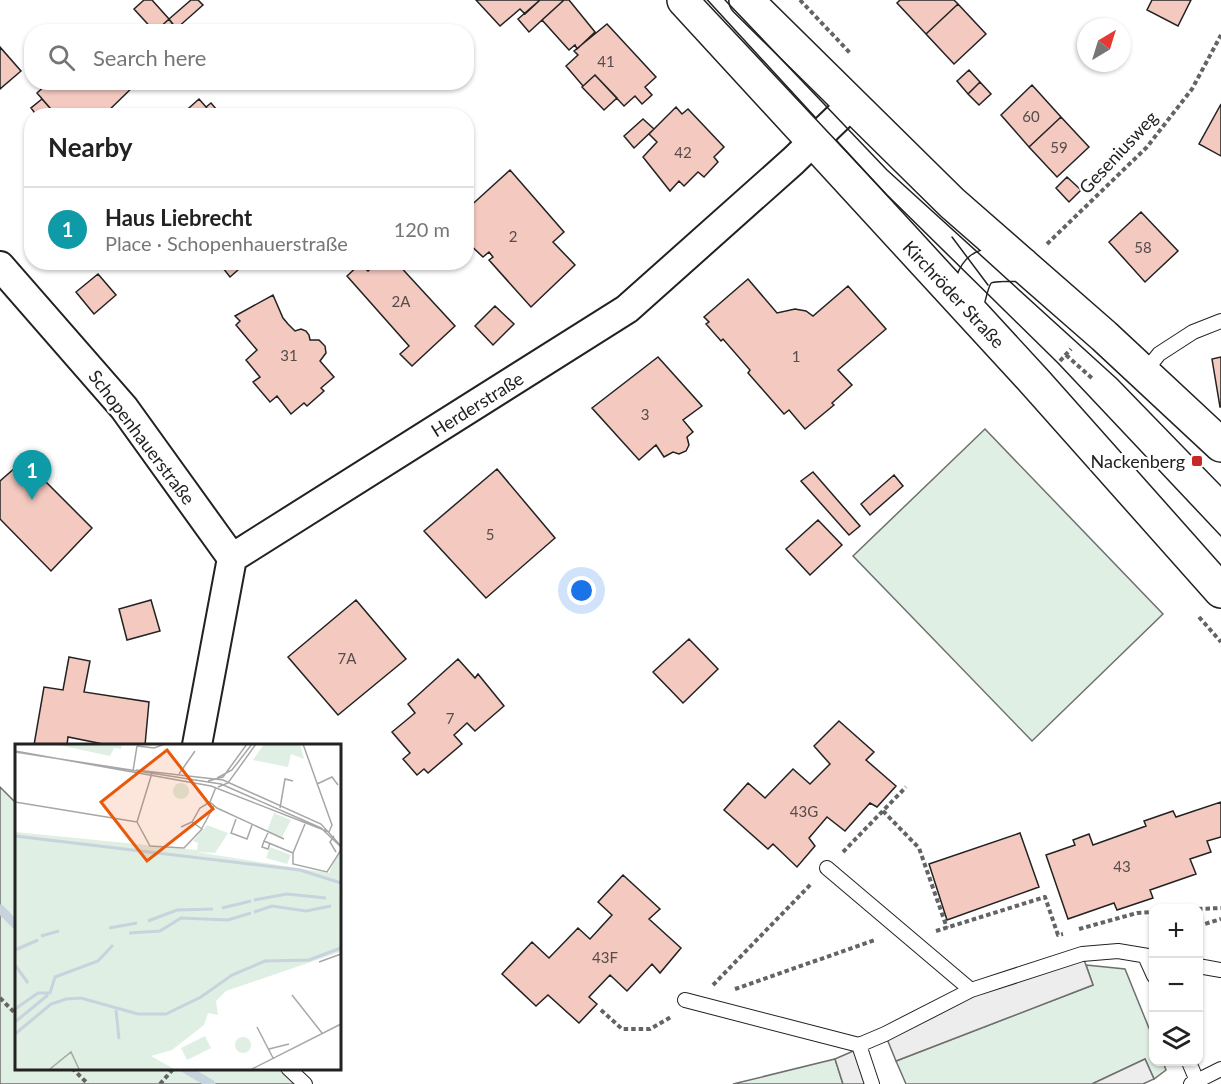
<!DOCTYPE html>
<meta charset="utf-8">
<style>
:root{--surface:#fff;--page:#f6f6f6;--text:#222;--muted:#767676;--line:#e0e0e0;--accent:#1a73e8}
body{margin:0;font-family:Lato,sans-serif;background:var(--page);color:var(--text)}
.controls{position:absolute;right:18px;bottom:18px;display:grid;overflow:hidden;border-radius:12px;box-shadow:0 2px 4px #0004}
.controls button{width:54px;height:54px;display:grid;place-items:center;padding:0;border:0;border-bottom:2px solid var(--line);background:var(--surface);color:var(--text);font:30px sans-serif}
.compass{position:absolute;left:1077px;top:18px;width:54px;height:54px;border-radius:50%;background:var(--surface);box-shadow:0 2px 4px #0004;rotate:38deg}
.you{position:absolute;left:582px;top:591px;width:21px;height:21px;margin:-15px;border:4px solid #fff;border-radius:50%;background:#1a73e8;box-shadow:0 0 0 9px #1a73e833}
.badge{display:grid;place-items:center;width:39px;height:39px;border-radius:50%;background:var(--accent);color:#fff;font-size:20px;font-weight:700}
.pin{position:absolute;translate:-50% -50px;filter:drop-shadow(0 2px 3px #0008)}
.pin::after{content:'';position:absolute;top:32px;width:21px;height:18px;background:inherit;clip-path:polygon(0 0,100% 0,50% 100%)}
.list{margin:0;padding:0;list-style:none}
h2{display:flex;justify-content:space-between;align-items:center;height:78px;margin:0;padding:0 24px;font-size:26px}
h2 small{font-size:20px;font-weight:400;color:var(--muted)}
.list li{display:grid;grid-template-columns:39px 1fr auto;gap:18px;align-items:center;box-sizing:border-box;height:84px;padding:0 24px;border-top:2px solid var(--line)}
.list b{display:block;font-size:22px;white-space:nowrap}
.list p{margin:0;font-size:20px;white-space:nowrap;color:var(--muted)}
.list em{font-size:20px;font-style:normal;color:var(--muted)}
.icon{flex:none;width:33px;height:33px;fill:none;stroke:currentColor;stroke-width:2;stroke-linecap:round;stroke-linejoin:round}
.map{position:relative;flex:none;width:1221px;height:1084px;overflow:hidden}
.search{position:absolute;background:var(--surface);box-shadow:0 2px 4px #0004;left:24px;top:24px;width:450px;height:66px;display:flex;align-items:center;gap:15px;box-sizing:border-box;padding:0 21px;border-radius:24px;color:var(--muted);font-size:22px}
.panel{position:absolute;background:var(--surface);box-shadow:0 2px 4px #0004;left:24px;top:108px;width:450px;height:162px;border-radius:24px}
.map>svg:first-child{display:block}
</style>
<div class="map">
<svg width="1221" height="1084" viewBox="0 0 1221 1084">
<rect width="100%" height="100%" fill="#fff"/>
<path fill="#e0efe3" stroke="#6f6f6f" stroke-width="1.5" d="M985,429l178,185 -131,127 -179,-185z
M0,787l16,16v265h272l17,16h-305z
M1086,965l39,4 28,69 1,24h9l3,8 -12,9 -9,-20 -53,25h-186l-10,-23 197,-76z
M835,1059l8,25h-110z"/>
<path fill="#ededed" stroke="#6f6f6f" stroke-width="1.5" d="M1082,954l11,31 -197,76 -11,-27 86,-44z
M860,1048l12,36h-29l-8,-25z
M1145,1059l9,20 -11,5h-51z"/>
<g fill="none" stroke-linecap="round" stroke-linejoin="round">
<path stroke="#c7d3dd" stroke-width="9" d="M0,909l16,16
M184,1068l27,16"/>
</g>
<path fill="#f3c9c0" stroke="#222" stroke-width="1.5" d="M144,0h8l17,19 -14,13 -21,-23z
M191,0h7l5,5 -27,24 -7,-10z
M476,0h64l-15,14 -5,-5 -20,17z
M540,0h24l-35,32 -11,-13z
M564,0h5l26,32 -18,17 -2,-4 -6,5 -27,-30z
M900,0h54l4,4 -32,30 -29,-31z
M1152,0h39l-13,26 -31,-16z
M958,4l28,30 -32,30 -28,-30z
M169,19l10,13h-24z
M607,24l49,53 -11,10 7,8 -10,9 -7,-8 -11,10 -29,-31 -12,11 -17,-20 12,-11 -4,-4z
M0,47l21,24 -21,18z
M969,70l11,12 -12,12 -11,-13z
M595,75l22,23 -13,12 -22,-23z
M49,82h89l-35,34h-46l-20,-23z
M980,82l11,12 -12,11 -11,-11z
M1032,85l29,32 -32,30 -28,-32z
M42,99l15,17h-20l-6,-8z
M199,99l15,17h-34z
M211,103l11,13h-8l-8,-9z
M1221,104v52l-22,-12z
M676,107l6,7 6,-5 36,38 -10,10 4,5 -14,15 -6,-5 -14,14 -5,-5 -9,10 -27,-34 14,-15 -8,-8z
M1061,117l28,30 -32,30 -28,-30z
M643,119l11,10 -20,19 -10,-12z
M510,170l54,62 -11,10 22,23 -44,42 -42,-47 4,-3 -4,-5 -6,5 -17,-16v-31z
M1067,177l14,13 -12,12 -13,-14z
M1141,212l37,39 -33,31 -36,-40z
M229,262h18l-17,15 -7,-9z
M378,262h18l59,64 -43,40 -12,-12 9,-8 -62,-70 13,-12 8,7z
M98,274l18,21 -22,19 -18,-22z
M748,279l29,34 18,-4 11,2 7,5 35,-30 38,43 -48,41 14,15 -20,18 2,2 -29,24 -16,-19 -5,4 -36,-41 2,-3 -27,-31 -2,2 -15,-17 3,-2 -5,-5z
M273,295l10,23 5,6 7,7 6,-2 5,2 3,4 1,5h9l6,6 1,7 -6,8 14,16 -13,11 3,3 -17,15 -3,-3 -13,11 -14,-18 -7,6 -17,-20 7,-5 -14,-17 11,-10 -21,-25 4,-4 -5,-5z
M495,306l19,18 -21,21 -18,-19z
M658,357l44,49 -19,14 10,12 -6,5 2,8 -3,6 -7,3 -6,-2 -9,5 -8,-12 -17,15 -47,-52z
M1221,357v50h-1l-8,-48z
M24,460l68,68 -41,43 -51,-52v-38z
M497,469l58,69 -69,60 -62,-67z
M813,472l47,54 -11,9 -48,-54z
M894,475l9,11 -33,29 -9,-11z
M818,520l24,25 -32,30 -24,-26z
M151,600l9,31 -33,9 -8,-31z
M356,600l50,59 -68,56 -50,-58z
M689,639l29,30 -35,34 -30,-31z
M69,657l21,4 -6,31 65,10 -4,43h-37l-40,-8 -1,8h-33l10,-58 19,3z
M458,659l17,19 3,-4 26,32 -29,25 -8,-8 -13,12 8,9 -34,29 -4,-4 -7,6 -14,-16 7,-6 -18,-21 23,-19 -7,-9z
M839,721l35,31 -8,8 30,26 -19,21 -7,-4 -25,28 -18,-14 -18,21 6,8 -18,21 -24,-23 -5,5 -44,-39 24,-27 17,15 28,-29 17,15 20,-20 -16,-18z
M1221,802v35l-14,4 4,11 -21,7 6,15 -46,16 3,8 -36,12 -3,-7 -46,16 -22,-64 29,-10 -2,-5 16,-6 4,11 53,-19 -2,-5 29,-10 3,6z
M1020,833l19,54 -92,33 -18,-56z
M623,875l37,34 -11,10 32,29 -21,25 -8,-9 -25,27 -17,-16 -21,22 8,7 -18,19 -31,-28 -12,11 -34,-32 30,-32 17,16 29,-30 12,11 22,-24 -14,-13z"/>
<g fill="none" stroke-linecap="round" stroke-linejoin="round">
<g stroke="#222" stroke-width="16">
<path id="service" d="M1144,373l15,-19 34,-22 28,-11
M827,868l144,122
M1145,956l9,20
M1198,966l23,4
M685,1000l174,45 26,-11 86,-44 111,-36 36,-3 36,6
M859,1045l13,39
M1189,1062l8,19
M288,1068l17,16
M1191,1084l30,-15"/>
</g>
<g stroke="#222" stroke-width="32">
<path id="minor" d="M0,266l124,142 108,150
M197,745l35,-187 395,-249 166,-148 58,-56"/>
</g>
<g stroke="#222" stroke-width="36">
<path id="secondary" d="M684,0l352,383 185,208
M746,0l206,203 152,133 117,109
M966,307c10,-44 12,-43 56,-43"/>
</g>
<path stroke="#646464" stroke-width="4" stroke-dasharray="4.5 3" stroke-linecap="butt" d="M800,0l51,54
M1047,244l100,-97 45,-58 29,-54
M1066,355l27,24
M1060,361l11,-12
M1199,617l22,25
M883,811l36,37 28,80
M843,852l63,-65
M1198,909l23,-1
M1198,926l23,-7
M1079,929l58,-16 17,-1
M936,931l109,-34 13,38 5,-1
M713,985l99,-102
M735,989l140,-49
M0,998l16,16
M601,1010l21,19h28l21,-12
M72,1068l16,16
M160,1084l14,-16"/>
<use href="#service" stroke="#fff" stroke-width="14"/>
<use href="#minor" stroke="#fff" stroke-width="28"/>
<use href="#secondary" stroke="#fff" stroke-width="33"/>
<path stroke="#222" stroke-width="1.5" d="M704,0l183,195 171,168 163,173
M725,0l162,170 230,209 104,107
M952,237l36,48"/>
</g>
<rect fill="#c62828" stroke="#fff" stroke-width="2" x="1191" y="455" width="12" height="12" rx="3"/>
<g text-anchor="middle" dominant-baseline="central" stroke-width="4.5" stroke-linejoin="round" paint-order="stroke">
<g font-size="15" fill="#564c4a">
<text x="606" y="61">41</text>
<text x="1031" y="116">60</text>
<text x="1059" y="147">59</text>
<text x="683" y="152">42</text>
<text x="513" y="236">2</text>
<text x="1143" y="247">58</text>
<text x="401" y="301">2A</text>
<text x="289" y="355">31</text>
<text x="796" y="356">1</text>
<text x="645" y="414">3</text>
<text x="490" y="534">5</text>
<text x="347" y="658">7A</text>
<text x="450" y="718">7</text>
<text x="804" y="811">43G</text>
<text x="1122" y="866">43</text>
<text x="605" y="957">43F</text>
</g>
<g font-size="18" fill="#222" stroke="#fff">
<text transform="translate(1118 152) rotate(-47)">Geseniusweg</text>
<text transform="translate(954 294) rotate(47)">Kirchröder Straße</text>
<text transform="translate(477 404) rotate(-32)">Herderstraße</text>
<text transform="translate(142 437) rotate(53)">Schopenhauerstraße</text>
</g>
<g font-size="18" fill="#222" stroke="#fff" text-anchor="end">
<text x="1185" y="461">Nackenberg</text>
</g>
</g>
<g transform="translate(15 744)">
<rect width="326" height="326" fill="#fff"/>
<path d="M39,0l60,1 8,-1 -1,5 -7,-1 -4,8zM249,0h36l4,15 -13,-5 -3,13 -35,-7zM158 47a8 8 0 1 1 16 0a8 8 0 1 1-16 0ZM259,69l17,7 -9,17 -15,-6zM192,81l21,8 -13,20 -19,-1 133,21 10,-23 1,102 -114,39 -10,10 2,14 -10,-2 -4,12 -32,25 -21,6 23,13h-159v-237l182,18 1,-7 -5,-2zM255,103l21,8 -4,9 -21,-6zM190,292l6,12 -24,12 -6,-12zM220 301a8 8 0 1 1 16 0a8 8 0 1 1-16 0Z" fill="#e0efe3"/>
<path fill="none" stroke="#c7d3dd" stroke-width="3" d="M0,92l285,34 41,13M239,156l33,-6 39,4M207,164l29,-7M239,168l18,-6 34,5 25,-5M133,177l29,-11 36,-1M94,184l28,-5M114,189l31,-2 21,-13 47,2 23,-7M26,192l18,-5M0,206l23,-10M0,221l13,18M0,265l23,-16h12l5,-16 43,-16 15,-16M101,266l3,29M0,278l33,-27M0,290l36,-30 15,-5 15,-1 57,16h28l35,-17 31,-22 33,-14 44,-1 32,-12"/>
<path fill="none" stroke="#a7a7a7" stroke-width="1.5" d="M288,0l29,81 -3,7M122,2l17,2 11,-4M0,7l196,35 118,46M0,8l206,32 100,44 20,19M121,26l87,10 98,44 20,22M118,27l4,-25M137,29l-15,49 13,24 34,2 18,-19 -10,-7M164,30l16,-23M202,34l15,-8 20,-26M193,37l15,-4 24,-33M302,40l15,-7 6,8M201,43l-6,15 7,6 67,31M203,43l10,-4 28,-39M0,58l122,20M265,64l5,-29 8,2M221,75l-5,14 16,6 5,-14M290,80l-12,29v11l34,8 14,-22M166,83l11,-5 8,-14 10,-6M187,84l12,-22M253,89l-4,8 29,12M319,92l-4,6 6,10M249,97l-2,6 6,2 2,-6M304,218l22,-8M277,251l30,38M242,283l16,31M254,305l20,-5M35,325l21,-17 8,17M237,325l89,-45"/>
<path fill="#e8590c" fill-opacity="0.15" stroke="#e8590c" stroke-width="3" d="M152,6l46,59 -66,52 -46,-59z"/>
<rect width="326" height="326" fill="none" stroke="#222" stroke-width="3"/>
</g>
</svg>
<div class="controls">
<button>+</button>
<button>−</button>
<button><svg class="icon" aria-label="layers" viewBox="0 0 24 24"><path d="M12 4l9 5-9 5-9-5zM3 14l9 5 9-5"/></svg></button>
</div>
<svg class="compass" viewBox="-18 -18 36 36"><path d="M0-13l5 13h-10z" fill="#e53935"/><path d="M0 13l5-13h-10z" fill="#767676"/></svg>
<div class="you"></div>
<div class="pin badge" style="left:32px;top:500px;background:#0f9aa8">1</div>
<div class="search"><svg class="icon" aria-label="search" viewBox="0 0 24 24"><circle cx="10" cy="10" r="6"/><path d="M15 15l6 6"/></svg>Search here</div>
<section class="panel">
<h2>Nearby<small></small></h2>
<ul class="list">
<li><span class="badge" style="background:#0f9aa8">1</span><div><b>Haus Liebrecht</b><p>Place · Schopenhauerstraße</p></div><em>120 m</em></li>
</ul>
</section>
</div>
